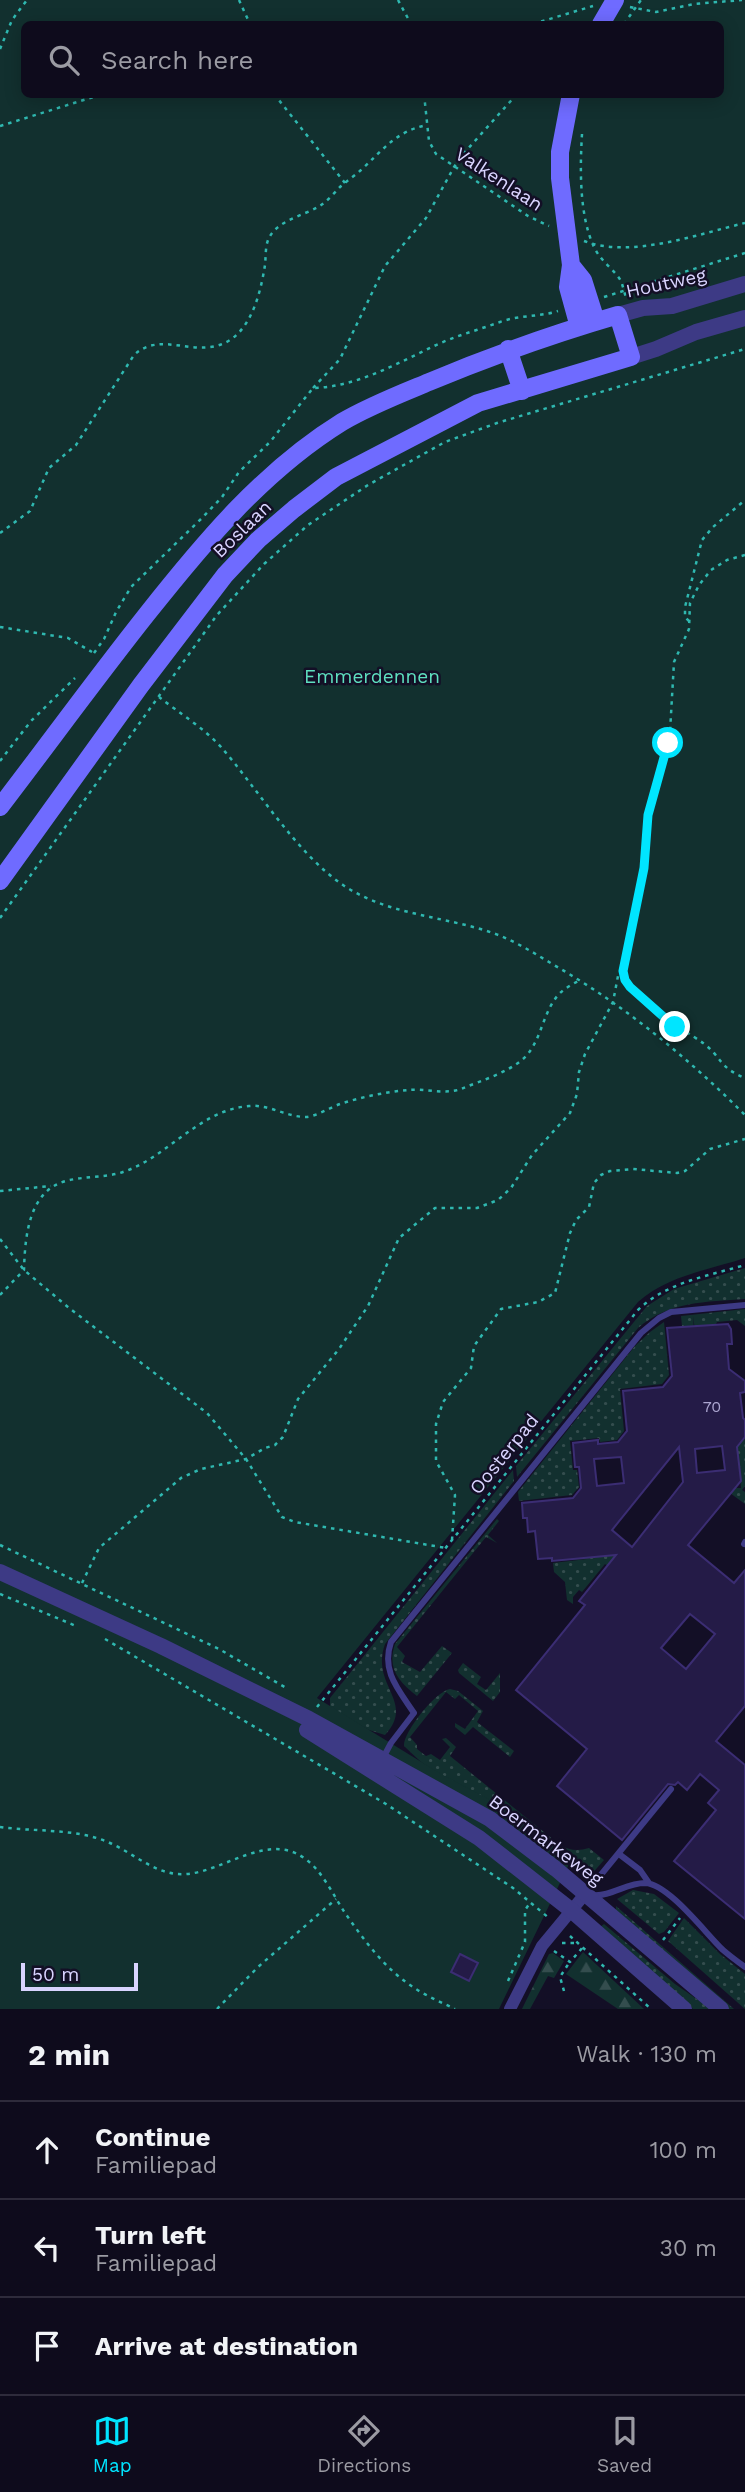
<!DOCTYPE html>
<meta charset="utf-8">
<style>
:root{--surface:#0e0b1c;--page:#171425;--text:#f1f3f6;--muted:#9b9ba3;--line:#2e2b3b;--accent:#00e5ff}
body{margin:0;font-family:"Work Sans",sans-serif;background:var(--page);color:var(--text)}
.scale{position:absolute;left:21px;bottom:18px;width:117px;box-sizing:border-box;padding-left:7px;border:4px solid #d9d4ff;border-top:0;font-size:19px;line-height:24px;white-space:nowrap;color:#d9d4ff;-webkit-text-stroke:5px #130f26;paint-order:stroke}
.stop{position:absolute;width:21px;height:21px;margin:-16px;border:5px solid #00e5ff;border-radius:50%;background:#fff}
.stop.end{background:#00e5ff;border-color:#fff;box-shadow:0 2px 7px #0008}
.list{margin:0;padding:0;list-style:none}
h2{display:flex;justify-content:space-between;align-items:center;height:91px;margin:0;padding:0 28px;font-size:30px}
h2 small{font-size:23px;font-weight:400;color:var(--muted)}
.list li{display:grid;grid-template-columns:46px 1fr auto;gap:21px;align-items:center;box-sizing:border-box;height:98px;padding:0 28px;border-top:2px solid var(--line)}
.list b{display:block;font-size:26px;white-space:nowrap}
.list p{margin:0;font-size:23px;white-space:nowrap;color:var(--muted)}
.list em{font-size:23px;font-style:normal;color:var(--muted)}
.icon{flex:none;width:38px;height:38px;fill:none;stroke:currentColor;stroke-width:2;stroke-linecap:round;stroke-linejoin:round}
.map{position:relative;flex:none;width:745px;height:2009px;overflow:hidden}
.search{position:absolute;background:var(--surface);box-shadow:0 4px 18px #0003;left:21px;right:21px;top:21px;height:77px;display:flex;align-items:center;gap:18px;box-sizing:border-box;padding:0 24px;border-radius:10px;color:var(--muted);font-size:26px}
.sheet{height:385px;background:var(--surface)}
nav{display:flex;justify-content:space-around;align-items:center;box-sizing:border-box;height:98px;border-top:2px solid var(--line);background:var(--surface);font-size:19px;color:var(--muted)}
nav a{display:grid;justify-items:center;gap:4px}
nav .on{color:var(--accent)}
.map>svg:first-child{display:block}
</style>
<div class="map">
<svg width="745" height="2009" viewBox="0 0 745 2009">
<defs>
<pattern id="grass-dots" width="8" height="8" patternUnits="userSpaceOnUse" patternTransform="scale(1.75)"><rect width="8" height="8" fill="#12302f"/><path d="M2 2h.1M6 6h.1" fill="none" stroke="#344d4e" stroke-width="1.8" stroke-linecap="round"/></pattern>
<pattern id="forest-firs" width="22" height="20" patternUnits="userSpaceOnUse" patternTransform="scale(1.75)"><rect width="22" height="20" fill="#12302f"/><path d="M5 1l3.5 6h-7zM16 11l3.5 6h-7z" fill="#344d4e"/></pattern>
</defs>
<rect width="100%" height="100%" fill="#130f26"/>
<path fill="url(#grass-dots)" d="M745,1268v31c-39,3 -76,2 -107,29l-121,149 -1,-11 131,-160 27,-17z
M745,1309v17l-8,-6 -20,2 -1,2 -21,6 -2,-14 1,15 -2,-5h-10l-1,-10z
M664,1322l5,53 -7,9 -42,5 4,42 -7,9 -17,2 -1,-4 -29,3 3,29h4l2,17 -7,8 -53,6 -1,-9 117,-146 15,-14z
M745,1436v50l-3,4 3,2v12l-15,-11 5,-5h6l-4,-43z
M513,1470l1,11 -129,163c-15,42 31,57 0,91l-16,-5 -39,-22v-10z
M497,1519l2,2 -11,14 9,8 -11,-6 -89,110 8,9 -3,6 18,10 22,-26 10,7 -35,43c-19,-15 -30,-28 -22,-52z
M615,1549l10,30 -20,-15 -23,28 -3,-2 -6,7v7l-6,-4 -2,-18 -11,-10 -1,-9 34,-4 -35,2 45,-10 1,6 9,-1z
M463,1663l18,14 -4,7 9,6 14,-17v19l-7,9 -34,-28 -1,-3z
M450,1689l8,2 25,20 -6,11 37,29 -4,6 -37,-30 -8,8 -10,-8v-4l10,6 13,-18 -19,-16 -4,4 -9,-7 -36,45 7,8v4l9,7 5,-2 9,6 10,-13 -8,-8 4,-1 10,9 -6,9 110,89c10,6 19,6 29,3l15,12 -14,16 -19,-15 -150,-99 -17,-16c-1,-14 32,-55 46,-57z
M633,1890l21,4 25,19 -15,19 -5,2 -42,-35z
M616,1906l118,103h-6l-112,-98z
M684,1918l36,36 25,20v35l-77,-68z
M604,1924l71,60 36,25h-18l-93,-82z"/>
<path fill="url(#forest-firs)" d="M583,1952l61,57h-26l-52,-35z
M553,1953l11,8 -10,17 -6,-2 -18,33h-8l27,-55z"/>
<path fill="#12302f" fill-rule="evenodd" d="M0,0h745v1258c-37,12 -78,18 -107,44l-321,396 124,76 51,27 81,55 -74,153h-499zM24,24h696v70h-696z"/>
<path fill="#241b47" stroke="#3b2d73" stroke-width="2" fill-rule="evenodd" d="M728,1324l3,5 1,15h-5l2,25 16,12v11l-5,1 3,25 2,2v17l-8,10 4,34 -53,64 46,38 11,-13v136l-29,35 29,24v154l-71,-58 42,-51 -8,-7 11,-13 -19,-16 -13,16 -9,-8 -3,3 -7,-1 -46,56 -65,-54 30,-37 -71,-59 69,-85 -6,-4 37,-46 -64,6v-3l-14,1 -3,-28 -7,1 -1,-14h-4l-1,-15 51,-5 8,-10 -2,-21h-4l-2,-24 25,-3v4l20,-2 9,-11 -4,-40 40,-4 9,-11 -5,-48zM722,1446l3,24 -28,3 -2,-24zM679,1447l4,35 -51,65 -20,-17zM621,1457l3,26 -27,3 -3,-27zM690,1614l25,20 -29,35 -25,-21z
M460,1954l18,9 -9,18 -18,-9z"/>
<g fill="none" stroke-linecap="round" stroke-linejoin="round">
<path stroke="#2fb8b0" stroke-width="2.5" stroke-dasharray="3.5 5" stroke-linecap="butt" d="M239,0l11,24
M398,0l13,24
M630,7l26,5 38,-8 48,-4
M533,24l60,-18
M624,24l17,-24
M0,49l12,-29 15,-20
M274,94l71,89
M424,94l5,47 7,13 92,62 21,10
M0,126l103,-32
M582,134c-2,34 -3,81 12,113 7,15 21,23 27,34 2,5 3,11 5,16
M584,241c47,18 114,-7 161,-18
M604,297l141,-44
M313,388l27,-29 45,-93 41,-48 28,-51 11,-15 52,-58
M0,533l30,-22 19,-43 27,-23 58,-90c28,-26 63,6 96,-15 23,-15 31,-50 35,-75 1,-8 0,-20 4,-27 8,-17 33,-22 49,-31 9,-5 16,-14 23,-21 7,-6 15,-11 21,-17 21,-19 34,-38 65,-44
M745,555l-18,5 -16,10 -12,15 -9,18 -1,26 -15,33 -4,70 -22,83 -4,53 -21,103c4,30 58,56 80,72 19,14 15,24 42,35
M689,621l-4,-4v-10l17,-67 11,-13 32,-27
M0,627l68,11 24,14
M94,653l10,-14 12,-27 15,-25 71,-69 20,-21 17,-25 31,-30 43,-54c43,-1 83,-24 121,-42 21,-10 44,-16 66,-24 19,-7 39,-5 58,-11
M159,697c19,15 46,32 62,50 36,41 76,107 122,138 44,30 101,31 150,48 22,8 41,20 61,32 71,41 133,92 191,150
M0,761l31,-40 44,-43
M0,918l217,-303 47,-51 44,-39 60,-40 77,-43 52,-19 248,-74
M0,1191l51,-5
M0,1239l24,31 45,38 138,105 39,46 36,58 13,5 151,26
M0,1295l24,-25c1,-32 4,-79 42,-89 18,-5 39,-3 57,-9 45,-15 76,-62 126,-66 20,-2 37,11 57,11 11,-1 23,-9 34,-13 21,-7 46,-12 68,-14 16,-2 37,5 53,-1 19,-8 46,-16 62,-30 17,-15 19,-42 32,-60 6,-9 16,-14 25,-19
M452,1540l3,-45 -19,-34v-37l7,-22 28,-34 3,-22 27,-37 37,-7 17,-9 15,-60 6,-13 13,-13 5,-24 7,-8 9,-4 23,-2 44,4 8,-2 25,-22 35,-10
M0,1545l219,104 69,40
M82,1583l17,-35 82,-70 20,-9 45,-10 19,-11 10,-3 8,-8 15,-38 41,-50 29,-43 31,-68 36,-30h42l21,-8 13,-12 21,-33 38,-42 7,-19 2,-22 6,-18 28,-52 5,-26 5,-5
M0,1594l76,32
M105,1639l281,165 127,84 36,30
M317,1707l321,-397c29,-28 70,-34 107,-45
M0,1827c35,5 77,1 110,16 25,11 48,34 77,31 37,-3 81,-42 117,-16 18,12 29,37 41,55 19,27 40,56 68,74 13,9 28,15 42,22
M570,1936l81,73
M663,1940l17,-22
M562,1943h15
M554,1951l16,11 13,-15
M508,1981l17,-39v-32l5,-7
M564,1991l-4,-14 9,-14
M217,2009l41,-42 78,-68"/>
<path stroke="#3d3a85" stroke-width="6" d="M744,1544l1,-2
M383,1758l8,-15 23,-30c-16,-24 -33,-42 -23,-71l250,-309 18,-15 12,-6 74,-7
M619,1854l21,16 9,13
M586,1893l85,-104
M592,1895c19,2 34,-12 53,-12 24,1 61,51 78,67 7,6 15,12 22,17"/>
<path stroke="#3d3a85" stroke-width="12" d="M510,2009l32,-63 43,-52"/>
<path stroke="#3d3a85" stroke-width="16" d="M618,315l25,-7 29,-2 73,-22
M631,357l25,-8 40,-17 49,-14
M0,1572l161,74 148,73 181,100 66,50 165,140
M307,1730l172,108 92,72 113,99"/>
<path stroke="#6f6bff" stroke-width="18" d="M601,24l14,-24
M571,94l-11,58v26l11,87 -3,22 11,40
M571,265l12,15 13,41
M508,349l14,42
M0,807c49,-64 97,-130 147,-193 57,-72 116,-143 195,-192 27,-16 58,-28 87,-40 62,-26 124,-48 189,-67l13,42 -153,46 -142,74 -42,32 -36,31 -33,35 -84,110 -141,196"/>
</g>
<g fill="none" stroke-linecap="round" stroke-linejoin="round">
<path stroke="#00e5ff" stroke-width="9" d="M668,743l-20,72 -4,53 -21,103 2,9 5,7 45,40"/>
</g>
<g text-anchor="middle" dominant-baseline="central" stroke-width="5" stroke-linejoin="round" paint-order="stroke">
<g font-size="16" fill="#aca6d1">
<text x="712" y="1406">70</text>
</g>
<g font-size="19" fill="#d9d4ff" stroke="#130f26">
<text transform="translate(499 179) rotate(33)">Valkenlaan</text>
<text transform="translate(666 283) rotate(-12)">Houtweg</text>
<text transform="translate(242 529) rotate(-44)">Boslaan</text>
<text transform="translate(504 1454) rotate(-51)">Oosterpad</text>
<text transform="translate(546 1840) rotate(37)">Boermarkeweg</text>
</g>
<g font-size="19" fill="#5fe0c0" stroke="#130f26">
<text x="372" y="676">Emmerdennen</text>
</g>
</g>
</svg>
<div class="scale">50 m</div>
<div class="stop" style="left:668px;top:743px"></div>
<div class="stop end" style="left:675px;top:1027px"></div>
<div class="search"><svg class="icon" aria-label="search" viewBox="0 0 24 24"><circle cx="10" cy="10" r="6"/><path d="M15 15l6 6"/></svg>Search here</div>
</div>
<section class="sheet">
<h2>2 min<small>Walk · 130 m</small></h2>
<ul class="list">
<li><svg class="icon" aria-label="ahead" viewBox="0 0 24 24"><path d="M12 20V5M6 11l6-6 6 6"/></svg><div><b>Continue</b><p>Familiepad</p></div><em>100 m</em></li>
<li><svg class="icon" aria-label="left" viewBox="0 0 24 24"><path d="M17 20v-9H6M10 6l-5 5 5 5"/></svg><div><b>Turn left</b><p>Familiepad</p></div><em>30 m</em></li>
<li><svg class="icon" aria-label="arrive" viewBox="0 0 24 24"><path d="M6 21V4h12l-3 4 3 4H6"/></svg><div><b>Arrive at destination</b></div></li>
</ul>
</section>
<nav>
<a class="on"><svg class="icon" aria-label="map" viewBox="0 0 24 24"><path d="M3 6l6-2 6 2 6-2v14l-6 2-6-2-6 2zM9 4v14M15 6v14"/></svg>Map</a>
<a><svg class="icon" aria-label="directions" viewBox="0 0 24 24"><path d="M12 3l9 9-9 9-9-9zM9 14v-3h6M13 9l2 2-2 2"/></svg>Directions</a>
<a><svg class="icon" aria-label="saved" viewBox="0 0 24 24"><path d="M7 4h10v16l-5-4-5 4z"/></svg>Saved</a>
</nav>
